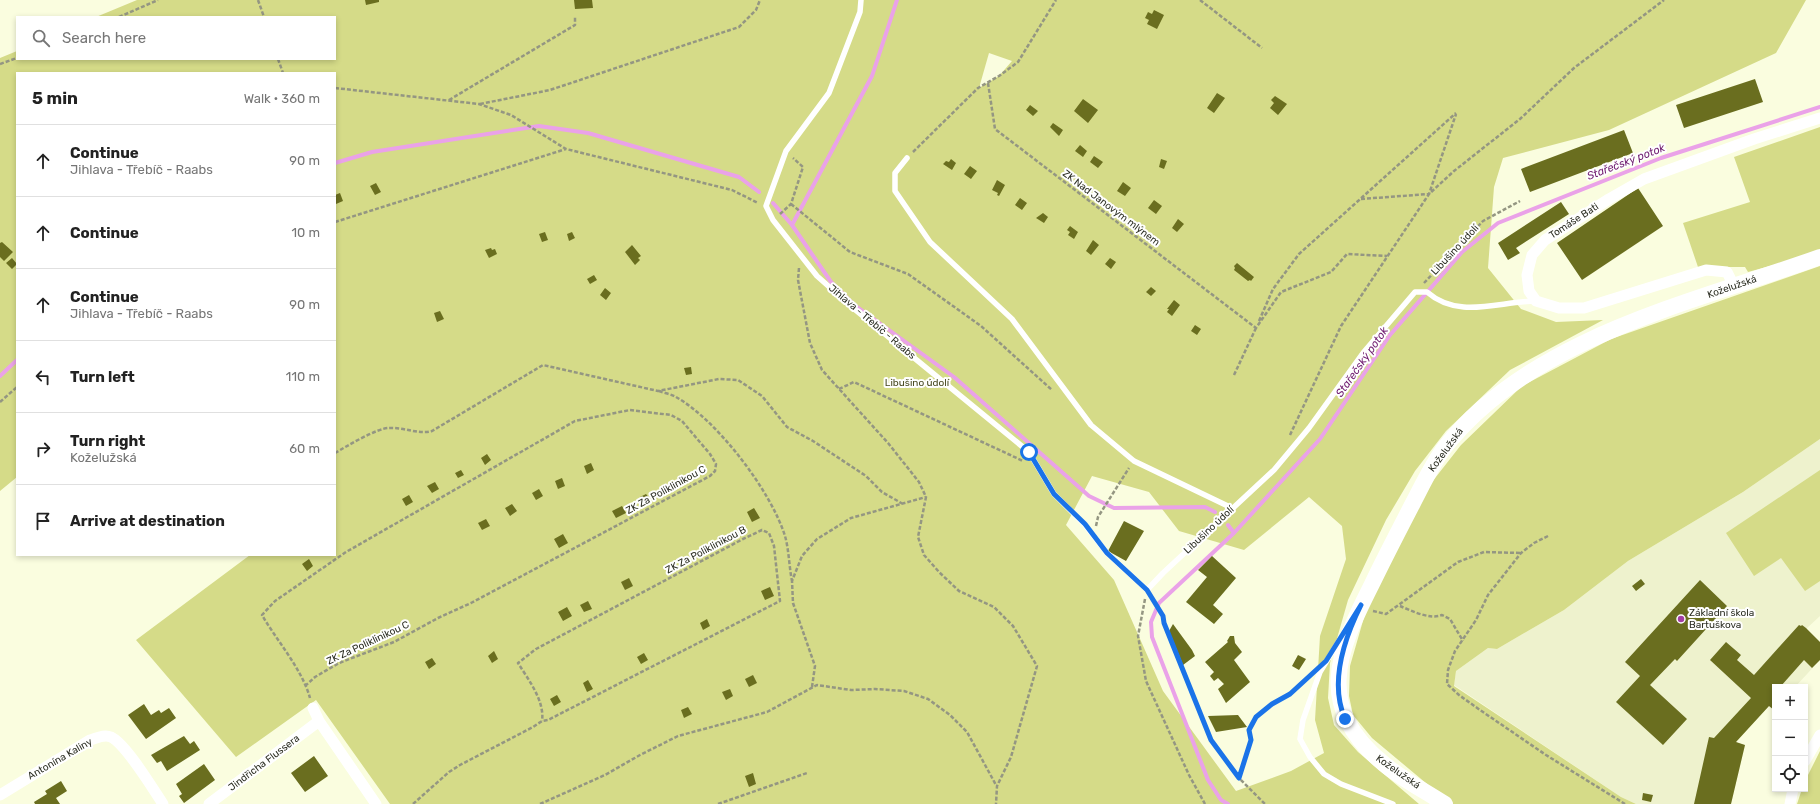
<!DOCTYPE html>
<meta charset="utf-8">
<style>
:root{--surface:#fff;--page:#f2f2f2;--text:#222;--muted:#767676;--line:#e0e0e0}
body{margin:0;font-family:Rubik,sans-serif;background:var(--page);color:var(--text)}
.controls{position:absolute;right:12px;bottom:12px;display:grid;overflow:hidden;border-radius:0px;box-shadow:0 2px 6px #0003}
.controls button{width:36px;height:36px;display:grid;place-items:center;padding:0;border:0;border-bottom:1px solid var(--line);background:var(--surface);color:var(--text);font:20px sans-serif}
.stop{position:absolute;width:12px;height:12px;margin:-9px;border:3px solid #1a73e8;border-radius:50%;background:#fff}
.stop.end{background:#1a73e8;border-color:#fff;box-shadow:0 1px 4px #0008}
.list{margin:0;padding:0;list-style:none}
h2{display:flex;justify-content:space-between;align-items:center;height:52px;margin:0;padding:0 16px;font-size:17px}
h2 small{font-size:13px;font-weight:400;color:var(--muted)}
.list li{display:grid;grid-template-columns:26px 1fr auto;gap:12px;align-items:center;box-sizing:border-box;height:72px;padding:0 16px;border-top:1px solid var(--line)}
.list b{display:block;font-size:15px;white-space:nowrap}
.list p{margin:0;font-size:13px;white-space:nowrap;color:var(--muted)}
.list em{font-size:13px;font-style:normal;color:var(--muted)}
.icon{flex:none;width:22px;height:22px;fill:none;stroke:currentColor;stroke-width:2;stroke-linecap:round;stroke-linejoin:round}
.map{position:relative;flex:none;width:1820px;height:804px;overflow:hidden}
.search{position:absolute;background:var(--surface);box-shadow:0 2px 6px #0003;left:16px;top:16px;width:320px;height:44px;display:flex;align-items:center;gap:10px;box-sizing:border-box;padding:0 14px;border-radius:0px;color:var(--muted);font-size:15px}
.panel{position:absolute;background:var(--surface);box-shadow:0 2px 6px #0003;left:16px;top:72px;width:320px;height:484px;border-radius:0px}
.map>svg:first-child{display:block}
</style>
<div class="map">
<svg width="1820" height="804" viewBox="0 0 1820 804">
<rect width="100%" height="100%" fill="#fafddf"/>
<path fill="#eef2cd" d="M1820,439v177l-14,13 14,13v18l-25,27h-20v22l-1,1 -5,-4 -33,36 9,3 -14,59h-95l-15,-7 -167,-112 2,-14 32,-23 9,1 67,-39 64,-49 115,-69z"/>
<path fill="#d5db88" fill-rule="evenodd" d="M137,0h1669l-30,53 -167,77 -106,28 -9,29 -6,81 33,41 35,13 47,-2 -93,50 -64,61 -31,40 -29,49 -38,80 -18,63 -2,35 6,27 24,27 61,52h-1029l-74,-104 -80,57 -100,-117 114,-85h85v-482h-318v404l-17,14v-433l17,-7v8h318v-42h-239zM989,53l23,8 -13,15 -20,12zM1092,476l57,16 30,39 65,19 65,-53 33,29 4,33 -26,77 -5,84 9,33 -33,18 -55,20 -73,-100 -49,-111 -48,-55z
M1820,127v123l-24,9 -48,13 -3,-5h-47l-15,-44 67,-21 -16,-45z
M1820,266v173l-77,53 -115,69 -64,49 -67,39 -9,-1 -32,23 -2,15 167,111 15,7h-185l-79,-66 -19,-23 -4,-19 1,-30 17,-59 65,-125 29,-37 61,-59 89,-47z
M1820,470v111l-15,10 -24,-33 -27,18 -28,-43z
M1820,751v53h-23l5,-15h3l1,-10z"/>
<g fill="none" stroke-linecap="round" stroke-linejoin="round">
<path stroke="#eaa2e8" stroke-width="4" d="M335,163l37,-11 167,-26 49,7 151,44 20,15
M773,203l19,22 39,57 22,22 101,73 135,119 25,12 91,-1 10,5
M792,225l80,-149 25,-76
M0,376l17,-16
M1228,525l6,8
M1228,804l-7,-4 -13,-20 -56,-143 -1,-15 8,-19 75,-70 86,-94 70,-104 72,-83 36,-29 163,-65 159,-51"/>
</g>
<path fill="#6a6e1f" d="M365,0h14v2l-13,3z
M574,0h18l1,8 -18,1z
M1154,10l10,5 -7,14 -10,-5 2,-4 -4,-2 3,-6 4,2z
M1755,79l8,23 -79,26 -8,-23z
M1217,93l8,5 -11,15 -7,-5z
M1275,96l12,8 -9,11 -8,-7 4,-5 -3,-3z
M1083,99l15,11 -10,13 -14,-12z
M1030,105l8,6 -5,5 -7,-6z
M1053,123l10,7 -4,6 -9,-9z
M1624,130l9,23 -103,39 -9,-23z
M1080,145l7,6 -4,6 -8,-6z
M1094,156l9,6 -5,6 -8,-6z
M951,159l5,4 -4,7 -9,-6 3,-3 3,1z
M1161,159l6,2 -3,8 -5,-2z
M970,166l7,5 -6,8 -7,-5z
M997,180l8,5 -6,11 -2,-1 1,-2 -6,-3z
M1123,182l8,6 -6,8 -8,-5z
M376,183l5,9 -6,3 -5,-9z
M1638,188l25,38 -81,54 -25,-37z
M340,193l3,8 -7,3 -1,-9z
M1020,198l7,5 -5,7 -7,-5z
M1154,200l8,6 -6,8 -8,-6z
M1561,202l8,12 -53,34 4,5 -12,7 -10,-17z
M1043,213l5,4 -4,6 -8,-5z
M1178,219l6,5 -7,8 -5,-4z
M1070,226l8,6 -4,7 -6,-4 2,-3 -3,-2z
M545,232l3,8 -6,2 -3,-8z
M572,232l3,6 -6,3 -2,-7z
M1093,240l6,5 -8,10 -5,-4z
M2,242l11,10 -9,9 -4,-4v-14z
M632,245l9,11 -3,2 2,2 -5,5 -10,-13z
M491,248l1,2 3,-1 2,5 -8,4 -4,-8z
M12,258l5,6 -5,5 -6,-6z
M1110,258l6,4 -5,7 -6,-5z
M1237,263l17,14 -3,4 -1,-1 -2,1 -14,-11 1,-2 -1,-2z
M594,275l3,5 -7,4 -3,-5z
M1151,287l5,4 -5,5 -5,-4z
M605,288l6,5 -5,7 -6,-5z
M1174,300l6,5 -8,11 -5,-4 2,-3h-2z
M440,311l4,8 -7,3 -3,-9z
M1195,325l6,4 -4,6 -6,-4z
M691,367l1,7 -6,1 -2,-7z
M487,454l4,6 -6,5 -4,-7z
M591,463l3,7 -7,4 -3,-8z
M461,470l3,5 -6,3 -3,-5z
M562,478l3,8 -7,3 -3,-8z
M435,482l4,7 -7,4 -5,-7z
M539,489l4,7 -7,4 -4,-7z
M646,494l4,5 -7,4 -3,-6z
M409,495l4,7 -7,4 -4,-7z
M512,504l5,7 -7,5 -5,-8z
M622,506l4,7 -10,5 -4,-7z
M754,508l6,10 -8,4 -5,-10z
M486,519l4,7 -8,4 -4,-7z
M1124,521l20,10 -18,30 -18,-10z
M563,534l5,9 -9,5 -5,-9z
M1212,556l24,22 -23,27 10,9 -9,10 -28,-22 21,-25 -9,-7z
M309,559l4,7 -6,5 -5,-7z
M629,578l4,8 -8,4 -4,-8z
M1641,579l4,5 -9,7 -4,-5z
M1700,580l27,26 -50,55 -2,-2 -25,26 37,34 -24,26 -47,-43 24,-26 -15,-14z
M770,587l4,9 -9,4 -4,-9z
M588,601l4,8 -8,3 -4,-7z
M567,607l5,9 -9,5 -5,-9z
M707,619l3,7 -7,4 -3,-7z
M1173,624l19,26 3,6 -12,9 -14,-34z
M1799,625l2,1 1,-1 4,3 14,14v18l-8,8 -8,-8 -23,26 1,1h-7v22l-1,1 -5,-4 -33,36 9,3 -14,59h-37l15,-67 5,1 37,-40 -41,-38 16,-18 15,13 -4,5 17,15z
M1230,636h4l1,7 7,9 -8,8 16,22 -24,21 -8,-14 6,-5 -6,-6 -4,3 -4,-5 4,-4 -9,-10 23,-20 -1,-1z
M494,651l4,8 -6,4 -4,-7z
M644,653l4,7 -7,4 -4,-7z
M1298,655l8,4 -7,11 -7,-4z
M432,658l4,6 -7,5 -4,-7z
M753,675l4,8 -8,4 -4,-8z
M588,680l5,9 -6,3 -4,-9z
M730,689l3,7 -7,4 -4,-8z
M557,695l4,7 -7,4 -4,-7z
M144,704l7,11 8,-5 2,3 8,-5 7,10 -30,21 -18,-24z
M688,707l4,7 -8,4 -3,-8z
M1238,715l9,12 -31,5 -8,-16z
M184,736l6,8 4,-3 6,9 -33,21 -6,-10 -4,2 -6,-8z
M314,756l14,20 -23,16 -14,-19z
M204,764l11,16 -31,23 -5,-7 3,-2 -6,-10z
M753,773l3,11 -7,3 -4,-11z
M61,781l6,10 -11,7 4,6h-25l-1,-2 13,-8 -2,-3z
M1643,793l10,2 -2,7 -9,-2z"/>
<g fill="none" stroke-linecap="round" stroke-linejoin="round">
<path stroke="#949682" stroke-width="2.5" stroke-dasharray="4 2" stroke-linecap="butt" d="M258,0l6,17
M1200,0l62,48
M119,17l39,-17
M278,59l5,14
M0,64l17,-6
M988,83l7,46 261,199 25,-36 50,-20 16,-18 40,2
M335,88l144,16 32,11 55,34 166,41 26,13
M449,100l126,-75v-9
M480,104l70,-14 189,-63 17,-17 4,-10
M913,152l65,-64 21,-12 19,-14 38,-62
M1361,199l68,-5 27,-80
M791,204l59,48 58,22 73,52 71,64
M780,214l11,-10 12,-37 -10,-9
M335,222l231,-73
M799,268l-1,12 12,63 12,27 66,73 31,39 7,15 -8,40 6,18 15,17 20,19 35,16 19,19 24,40 -26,91 -14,29 -1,18
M1424,283l59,-62 37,-20
M1259,321l14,-32 26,-35 157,-141
M1234,375l22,-47
M839,389l15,-7 169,79
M659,391c5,2 12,3 17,6 41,23 95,94 109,139 4,14 4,30 7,45
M0,402l17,-15
M1290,435l51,-109 88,-132 25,-23 66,-52 54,-51 90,-68
M335,453c12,-7 42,-25 54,-25 15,-1 30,7 43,3l111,-66 115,26 61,-12 19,1 24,16 25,31 26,14 53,35 16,16 21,12
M1096,526l2,-9 31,-49
M1548,536l-14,7 -13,10 -33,42 -12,25 -21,31 -7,19 -1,14 12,11 21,15 66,45 79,49
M1152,598l11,18 1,7 47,117 28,38 26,26
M1145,599l-7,37 8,45 43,94 16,29
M1400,606c12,5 30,14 42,9l8,4 13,22
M1373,611l13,3 72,-52 26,-10 37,1
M305,686l10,-9 24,-14 55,-21 44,-24 33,-15 239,-127 5,-5 1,-7 -6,-10 -28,-33 -11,-6 -41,-5 -55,11 -229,131 -71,49 -13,14c15,26 40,54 48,83
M812,687l3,-21 -22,-63 -1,-22 10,-25 15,-17 34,-21 75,-21
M1239,778l12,-38 -2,-10 7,-13 16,-13 18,-10 17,-15
M413,804l36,-32 11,-7 73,-38 9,-6 6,-1 232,-119 -6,-55 -5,-13 -7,-3 -19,9 -207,110 -18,14c10,16 27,38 24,58
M540,804l65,-29 35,-20 38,-19 89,-24 50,-27 34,5 24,-1 29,2 24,8 22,16 17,17 29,53
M718,804l89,-31"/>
<path stroke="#fff" stroke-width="5.5" d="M861,0l-1,12 -31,81 -43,58 -20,55 7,14 44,56 35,31 177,145 25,42 31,31 22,28 40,37 16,-17 111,-103 35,-42 54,-75 52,-61h12c32,28 72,9 109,9
M907,158l-12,15v18l35,51 82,77 79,106 43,36 98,47
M1342,636l-22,36 -17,48 -3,19 10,18 14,17 17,10 52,20"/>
<path stroke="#fff" stroke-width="11" d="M1734,286l-7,-14 -21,-2 -122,38h-25l-23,-7 -7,-10 -2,-16 5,-20 13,-15 64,-41 35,-20 110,-40 66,-21
M313,708l6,13
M1805,761l15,-26
M0,795l90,-55c7,-2 14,-6 21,-3 15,7 42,52 52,67
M209,804l110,-83 57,83
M1790,804l3,-15"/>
<path stroke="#fff" stroke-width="16" d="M1445,804c-20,-13 -43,-25 -61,-40 -70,-57 -47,-111 -12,-180 13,-27 27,-54 41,-81 10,-19 19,-39 32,-56 86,-110 250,-145 375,-190"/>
</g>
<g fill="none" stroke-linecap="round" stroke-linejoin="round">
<path stroke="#1a73e8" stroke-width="5" d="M1029,452l25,42 31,30 22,29 40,37 16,26 1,7 47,117 28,38 12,-38 -2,-10 7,-13 16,-13 18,-10 36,-33 35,-56c-17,34 -32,77 -16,114"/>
</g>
<circle fill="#a33ea3" stroke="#fff" stroke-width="1.5" cx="1681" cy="619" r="4"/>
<g text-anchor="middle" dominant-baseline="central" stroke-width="4" stroke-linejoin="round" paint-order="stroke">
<g font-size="10" fill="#2d2f24" stroke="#fff">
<text transform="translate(1111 208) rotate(37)">ZK Nad Janovým mlýnem</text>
<text transform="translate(1574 221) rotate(-33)">Tomáše Bati</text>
<text transform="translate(1455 250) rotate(-47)">Libušino údolí</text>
<text transform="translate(1732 287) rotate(-19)">Koželužská</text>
<text transform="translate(872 322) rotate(40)">Jihlava - Třebíč - Raabs</text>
<text transform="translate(1446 450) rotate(-54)">Koželužská</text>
<text transform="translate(666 490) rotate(-29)">ZK Za Poliklinikou C</text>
<text transform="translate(1209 530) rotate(-43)">Libušino údolí</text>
<text transform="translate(706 550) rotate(-28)">ZK Za Poliklinikou B</text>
<text transform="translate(368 643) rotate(-25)">ZK Za Poliklinikou C</text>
<text transform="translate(60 759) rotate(-30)">Antonína Kaliny</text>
<text transform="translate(264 763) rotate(-37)">Jindřicha Flussera</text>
<text transform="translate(1398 772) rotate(35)">Koželužská</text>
</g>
<g font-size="10" fill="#474920" stroke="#fff">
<text x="917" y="383">Libušino údolí</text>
</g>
<g font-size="10" fill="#2d2f24" stroke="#fff" text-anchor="start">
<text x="1689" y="613">Základní škola<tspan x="1689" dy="12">Bartuškova</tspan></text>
</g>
<g font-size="11" font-style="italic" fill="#6e1a6f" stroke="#fff">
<text transform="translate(1626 162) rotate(-21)">Stařečský potok</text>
<text transform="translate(1362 362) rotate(-55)">Stařečský potok</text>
</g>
</g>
</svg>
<div class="controls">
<button>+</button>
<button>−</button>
<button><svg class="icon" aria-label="locate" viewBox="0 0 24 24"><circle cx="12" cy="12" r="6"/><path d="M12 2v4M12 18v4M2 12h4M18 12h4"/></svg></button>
</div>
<div class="stop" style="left:1029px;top:452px"></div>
<div class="stop end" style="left:1345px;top:719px"></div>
<div class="search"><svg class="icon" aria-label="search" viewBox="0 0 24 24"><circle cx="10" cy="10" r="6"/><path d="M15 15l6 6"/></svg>Search here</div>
<section class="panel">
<h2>5 min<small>Walk · 360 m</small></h2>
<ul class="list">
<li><svg class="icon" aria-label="ahead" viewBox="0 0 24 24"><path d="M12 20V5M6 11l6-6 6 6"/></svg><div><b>Continue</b><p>Jihlava - Třebíč - Raabs</p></div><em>90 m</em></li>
<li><svg class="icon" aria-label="ahead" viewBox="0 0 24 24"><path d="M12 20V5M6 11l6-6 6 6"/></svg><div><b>Continue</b></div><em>10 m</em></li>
<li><svg class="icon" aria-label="ahead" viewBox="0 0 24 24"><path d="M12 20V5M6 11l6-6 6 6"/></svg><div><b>Continue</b><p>Jihlava - Třebíč - Raabs</p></div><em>90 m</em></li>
<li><svg class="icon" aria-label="left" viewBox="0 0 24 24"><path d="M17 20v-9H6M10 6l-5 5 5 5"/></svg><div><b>Turn left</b></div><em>110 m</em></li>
<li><svg class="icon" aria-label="right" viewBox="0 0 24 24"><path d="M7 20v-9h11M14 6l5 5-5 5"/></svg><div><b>Turn right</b><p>Koželužská</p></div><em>60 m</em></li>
<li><svg class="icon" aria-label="arrive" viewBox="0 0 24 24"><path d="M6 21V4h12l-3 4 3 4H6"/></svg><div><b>Arrive at destination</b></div></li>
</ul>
</section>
</div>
